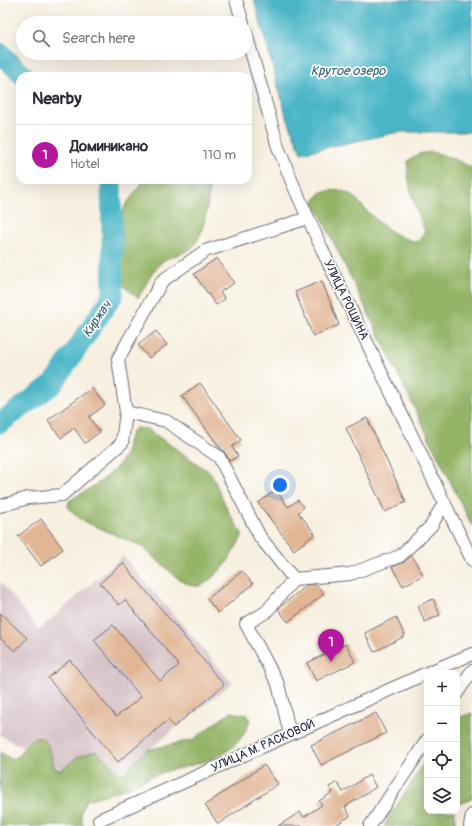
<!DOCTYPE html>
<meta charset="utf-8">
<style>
:root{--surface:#fff;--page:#f7f7f7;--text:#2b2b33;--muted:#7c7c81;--line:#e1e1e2;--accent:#b5179e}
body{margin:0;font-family:Pangolin,sans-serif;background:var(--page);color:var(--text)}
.controls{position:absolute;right:12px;bottom:12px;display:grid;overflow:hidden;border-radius:8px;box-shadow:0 4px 16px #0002}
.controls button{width:36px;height:36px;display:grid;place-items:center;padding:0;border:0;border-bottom:1px solid var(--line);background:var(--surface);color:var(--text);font:20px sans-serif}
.you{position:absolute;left:280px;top:485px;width:14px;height:14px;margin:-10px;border:3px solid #fff;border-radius:50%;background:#1a73e8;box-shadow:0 0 0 6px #1a73e833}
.badge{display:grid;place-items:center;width:26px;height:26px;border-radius:50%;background:var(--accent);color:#fff;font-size:13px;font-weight:700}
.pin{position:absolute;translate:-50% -33px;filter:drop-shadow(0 1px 2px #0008)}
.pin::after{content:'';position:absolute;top:21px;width:14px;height:12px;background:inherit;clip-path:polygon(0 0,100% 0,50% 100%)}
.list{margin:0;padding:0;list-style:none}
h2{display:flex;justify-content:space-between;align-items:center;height:52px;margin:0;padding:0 16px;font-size:17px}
h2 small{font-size:13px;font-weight:400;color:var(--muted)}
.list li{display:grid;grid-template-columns:26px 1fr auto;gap:12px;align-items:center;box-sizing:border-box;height:60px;padding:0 16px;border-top:1px solid var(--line)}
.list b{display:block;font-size:15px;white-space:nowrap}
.list p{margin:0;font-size:13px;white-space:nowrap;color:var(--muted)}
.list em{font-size:13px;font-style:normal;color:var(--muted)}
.icon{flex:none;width:22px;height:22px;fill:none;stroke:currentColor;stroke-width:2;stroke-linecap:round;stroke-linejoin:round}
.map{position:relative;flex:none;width:472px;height:826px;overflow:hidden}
.search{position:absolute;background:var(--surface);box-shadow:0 4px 16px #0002;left:16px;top:16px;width:236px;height:44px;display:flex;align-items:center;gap:10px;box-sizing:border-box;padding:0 14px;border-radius:22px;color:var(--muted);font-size:15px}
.panel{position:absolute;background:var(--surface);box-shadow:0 4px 16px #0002;left:16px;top:72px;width:236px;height:112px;border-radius:12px}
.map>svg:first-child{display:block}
</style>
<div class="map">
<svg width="472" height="826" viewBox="0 0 472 826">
<rect width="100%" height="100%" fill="#fff"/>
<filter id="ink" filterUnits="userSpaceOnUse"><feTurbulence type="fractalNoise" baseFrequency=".025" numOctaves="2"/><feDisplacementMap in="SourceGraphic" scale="8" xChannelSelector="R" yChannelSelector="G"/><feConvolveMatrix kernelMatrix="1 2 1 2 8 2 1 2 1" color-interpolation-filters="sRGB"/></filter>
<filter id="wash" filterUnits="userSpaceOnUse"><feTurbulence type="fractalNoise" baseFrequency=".012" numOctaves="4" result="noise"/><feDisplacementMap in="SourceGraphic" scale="16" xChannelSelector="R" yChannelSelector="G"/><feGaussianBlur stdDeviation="0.9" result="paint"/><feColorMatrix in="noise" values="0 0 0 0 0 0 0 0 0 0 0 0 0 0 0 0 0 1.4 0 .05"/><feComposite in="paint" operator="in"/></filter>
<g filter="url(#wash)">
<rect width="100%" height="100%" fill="#f7efdf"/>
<path fill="#d2bec2" d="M123,556l109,127 -107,86 -57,3 -68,-37v-154l39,49z"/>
<path fill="#94b568" stroke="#5b6c52" d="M431,152c15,3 27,8 41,16v358l-158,-324 7,-10c8,-1 16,-3 24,0 8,2 14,10 19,16 16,16 31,30 54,34l7,-11c-9,-23 -19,-45 -17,-70l10,-7z
M144,180h66c-1,17 -5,59 -20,69 -9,7 -22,6 -30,15 -9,9 -15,23 -22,34l-19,-16 4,-33 -2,-31 4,-12z
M135,428l12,1 64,44 17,38 15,24 -18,31 -19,17 -6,3h-7l-12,-5 -40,-35 -60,-26 -13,-13 1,-6c19,-12 44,-24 55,-44 6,-10 2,-20 11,-29z
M231,712l17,3 2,5c-12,42 -58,43 -92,54 -11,3 -20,10 -31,14 -13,5 -27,8 -41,12 -5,10 -6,15 -3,26h-83v-74l11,7 8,-3c5,-10 11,-20 23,-18l5,5 8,25 6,2 16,-13 19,-6 22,20 6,1 23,-22 45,-10z
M472,713v86l-15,6v-76l3,-12z
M427,763v48h28v15h-71l39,-62z"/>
<path fill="#49b5c6" stroke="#366c80" d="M254,0h218v132h-73l-98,21 -15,-38z"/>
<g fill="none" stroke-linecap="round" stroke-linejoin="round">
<path stroke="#49b5c6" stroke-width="21" d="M0,53l24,23
M0,423l53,-39 60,-89 -2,-115"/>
</g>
<g id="blocks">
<path fill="#e1b695" d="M217,258l17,25 -14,9 5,7 -9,6 -22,-31z
M322,281l17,44 -26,11 -18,-44z
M156,331l11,14 -18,13 -11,-13z
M200,383l41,57 -9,7 6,9 -8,5 -5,-8 -4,-4 -39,-53z
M92,388l13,17 -16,12 11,15 -15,11 -11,-15 -13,10 -13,-18z
M367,418l39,84 -21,10 -39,-84z
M276,490l12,17 10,-7 6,7 -6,5 17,22 -21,16 -36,-47z
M41,519l22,30 -22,17 -23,-30z
M412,556l11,19 -20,11 -11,-19 11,-4z
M123,563l101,122 -50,42 -6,-7 -50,42 -70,-84 22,-18 46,57 25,-20 -47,-57 19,-15 47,56 19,-16 -54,-65 -6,5 -19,-22z
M242,571l11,13 -35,29 -11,-14z
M307,585h9l8,9 -36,28 -10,-13z
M433,599l7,16 -15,7 -7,-16z
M0,613l27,25 -12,13 -15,-13z
M396,617l9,19 -31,16 -9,-19z
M346,644l9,18 -39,19 -9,-18z
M376,713l10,20 -65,32 -10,-20z
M264,765l14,19 -60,40 -13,-19z
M369,775l7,12 -31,20 5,9 -16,10h-56l22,-14 4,5 18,-12 -3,-4 14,-9 -4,-5 8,-5 6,10z"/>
</g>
</g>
<g filter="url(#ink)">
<use href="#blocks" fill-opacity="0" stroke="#6d6a74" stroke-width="1"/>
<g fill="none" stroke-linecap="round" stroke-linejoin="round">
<g stroke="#6d6a74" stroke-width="14">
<path id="minor" d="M236,0l7,23
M245,30l33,117 14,35 34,76 146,302
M126,412l40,9 53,36 41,80 34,42
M0,506l28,-8 34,-3 60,-52 4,-31 -8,-53 44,-78 43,-30 103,-33
M427,673l45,-19
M457,693l15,-22
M290,734l-12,-50 -32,-60 20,-12 28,-33 56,-5 50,-18 31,-30 13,-23
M99,820l328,-147
M370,826l57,-86
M470,826l2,-11"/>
</g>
<use href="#minor" stroke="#fff" stroke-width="12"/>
</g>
</g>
<g text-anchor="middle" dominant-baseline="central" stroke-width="3.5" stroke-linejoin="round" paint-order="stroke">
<g font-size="12" fill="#22223b" stroke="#fff">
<text transform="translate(346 300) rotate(64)">УЛИЦА РОЩИНА</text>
<text transform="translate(263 746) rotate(-24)">УЛИЦА М. РАСКОВОЙ</text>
</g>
<g font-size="13" font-style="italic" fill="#325d73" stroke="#fff">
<text x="348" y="71">Крутое озеро</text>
<text transform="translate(97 319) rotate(-56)">Киржач</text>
</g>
</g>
</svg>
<div class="controls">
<button>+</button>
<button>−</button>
<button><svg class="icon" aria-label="locate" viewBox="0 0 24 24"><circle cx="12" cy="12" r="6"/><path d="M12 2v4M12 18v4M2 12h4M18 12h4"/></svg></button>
<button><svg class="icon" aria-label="layers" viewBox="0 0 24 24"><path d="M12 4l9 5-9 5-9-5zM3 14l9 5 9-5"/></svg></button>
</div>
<div class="you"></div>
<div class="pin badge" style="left:331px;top:662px">1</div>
<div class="search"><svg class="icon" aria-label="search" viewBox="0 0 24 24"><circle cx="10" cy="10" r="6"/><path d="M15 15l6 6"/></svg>Search here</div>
<section class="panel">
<h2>Nearby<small></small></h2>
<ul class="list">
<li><span class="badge">1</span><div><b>Доминикано</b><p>Hotel</p></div><em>110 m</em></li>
</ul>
</section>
</div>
